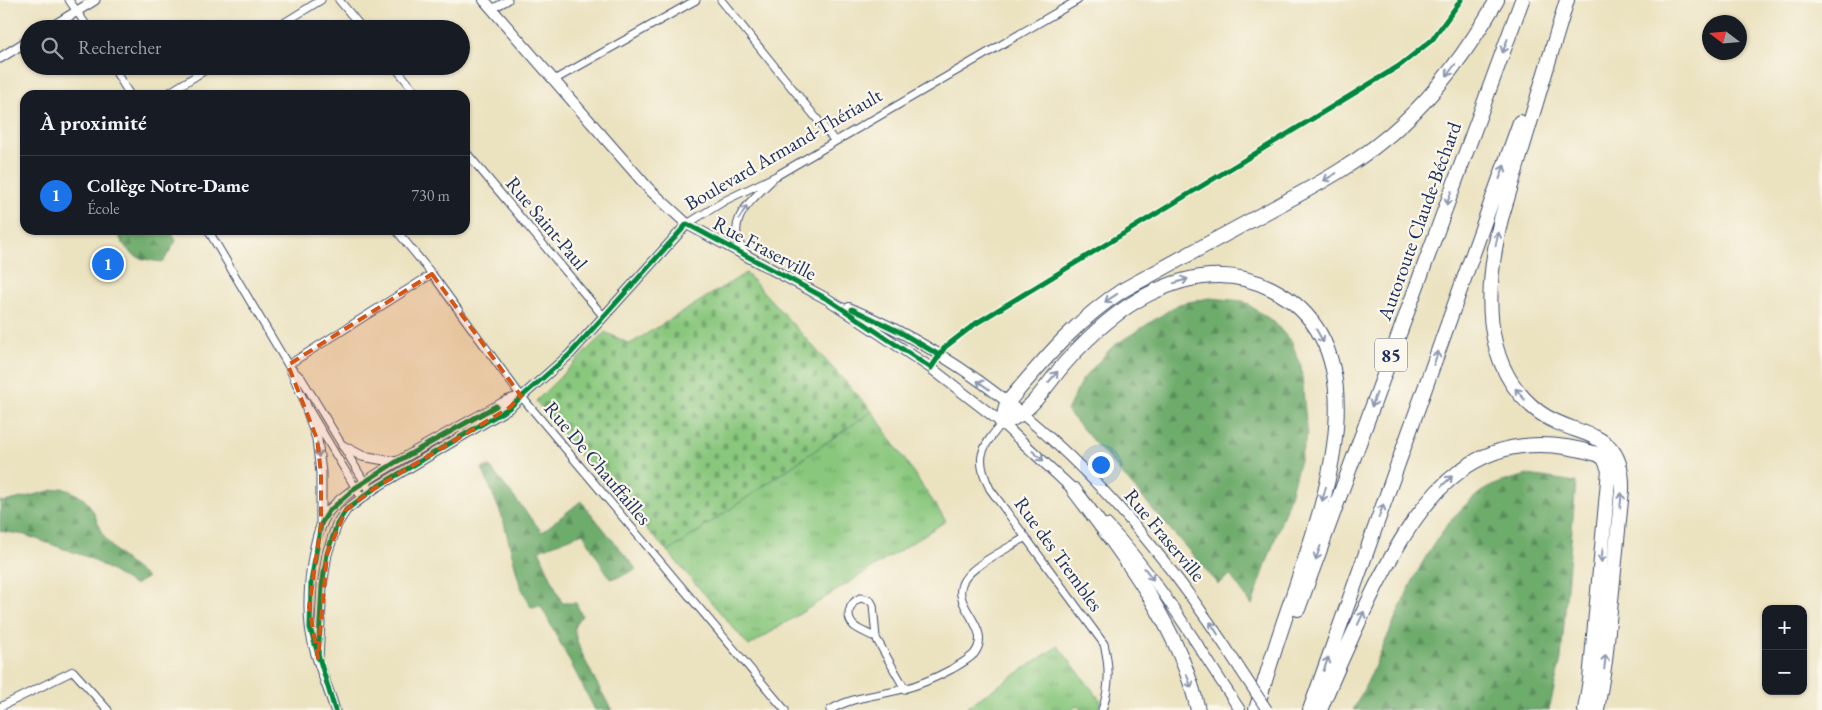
<!DOCTYPE html>
<html lang="fr">
<meta charset="utf-8">
<style>
:root{--surface:#171b24;--page:#20242c;--text:#f1f3f6;--muted:#9ea1a6;--line:#363941;--accent:#1a73e8}
body{margin:0;font-family:"EB Garamond",serif;background:var(--page);color:var(--text)}
.controls{position:absolute;right:15px;bottom:15px;display:grid;overflow:hidden;border-radius:10px;box-shadow:0 1px 4px #0004}
.controls button{width:45px;height:45px;display:grid;place-items:center;padding:0;border:0;border-bottom:1px solid var(--line);background:var(--surface);color:var(--text);font:25px sans-serif}
.compass{position:absolute;left:1702px;top:15px;width:45px;height:45px;border-radius:50%;background:var(--surface);box-shadow:0 1px 4px #0004;rotate:286deg}
.you{position:absolute;left:1100px;top:464px;width:18px;height:18px;margin:-12px;border:4px solid #fff;border-radius:50%;background:#1a73e8;box-shadow:0 0 0 8px #1a73e833}
.badge{display:grid;place-items:center;width:32px;height:32px;border-radius:50%;background:var(--accent);color:#fff;font-size:16px;font-weight:700}
.pin{position:absolute;translate:-50% -50%;border:2px solid #fff;box-shadow:0 1px 5px #0006}
.list{margin:0;padding:0;list-style:none}
h2{display:flex;justify-content:space-between;align-items:center;height:65px;margin:0;padding:0 20px;font-size:21px}
h2 small{font-size:16px;font-weight:400;color:var(--muted)}
.list li{display:grid;grid-template-columns:32px 1fr auto;gap:15px;align-items:center;box-sizing:border-box;height:80px;padding:0 20px;border-top:1px solid var(--line)}
.list b{display:block;font-size:19px;white-space:nowrap}
.list p{margin:0;font-size:16px;white-space:nowrap;color:var(--muted)}
.list em{font-size:16px;font-style:normal;color:var(--muted)}
.icon{flex:none;width:28px;height:28px;fill:none;stroke:currentColor;stroke-width:2;stroke-linecap:round;stroke-linejoin:round}
.map{position:relative;flex:none;width:1822px;height:710px;overflow:hidden}
.search{position:absolute;background:var(--surface);box-shadow:0 1px 4px #0004;left:20px;top:20px;width:450px;height:55px;display:flex;align-items:center;gap:12px;box-sizing:border-box;padding:0 18px;border-radius:28px;color:var(--muted);font-size:19px}
.panel{position:absolute;background:var(--surface);box-shadow:0 1px 4px #0004;left:20px;top:90px;width:450px;height:145px;border-radius:15px}
.map>svg:first-child{display:block}
</style>
<div class="map">
<svg width="1822" height="710" viewBox="0 0 1822 710">
<defs>
<pattern id="grass-tufts" width="24" height="20" patternUnits="userSpaceOnUse" patternTransform="scale(1.25)"><rect width="24" height="20" fill="#89c77d"/><path d="M3 7l-1-3M5 7V3M7 7l1-3M15 17l-1-3M17 17v-4M19 17l1-3" fill="none" stroke="#6fa26a"/></pattern>
<pattern id="forest-firs" width="22" height="20" patternUnits="userSpaceOnUse" patternTransform="scale(1.25)"><rect width="22" height="20" fill="#6eac6c"/><path d="M5 1l3.5 6h-7zM16 11l3.5 6h-7z" fill="#5a8c5c"/></pattern>
<pattern id="cemetery-stones" width="16" height="16" patternUnits="userSpaceOnUse" patternTransform="scale(1.25)"><rect width="16" height="16" fill="#89c77d"/><path d="M2 7V4a2 2 0 0 1 4 0v3zM10 15v-3a2 2 0 0 1 4 0v3z" fill="#6fa26a"/></pattern>
</defs>
<rect width="100%" height="100%" fill="#fbf7ec"/>
<filter id="ink" filterUnits="userSpaceOnUse"><feTurbulence type="fractalNoise" baseFrequency=".02" numOctaves="2"/><feDisplacementMap in="SourceGraphic" scale="10" xChannelSelector="R" yChannelSelector="G"/><feConvolveMatrix kernelMatrix="1 2 1 2 8 2 1 2 1" color-interpolation-filters="sRGB"/></filter>
<filter id="wash" filterUnits="userSpaceOnUse"><feTurbulence type="fractalNoise" baseFrequency=".0096" numOctaves="4" result="noise"/><feDisplacementMap in="SourceGraphic" scale="20" xChannelSelector="R" yChannelSelector="G"/><feGaussianBlur stdDeviation="1.12" result="paint"/><feColorMatrix in="noise" values="0 0 0 0 0 0 0 0 0 0 0 0 0 0 0 0 0 1.4 0 .05"/><feComposite in="paint" operator="in"/></filter>
<g filter="url(#wash)">
<rect width="100%" height="100%" fill="#ebe2c0"/>
<path fill="url(#grass-tufts)" stroke="#527b6e" d="M872,411l74,110 -197,125 -81,-94z
M1058,646l43,55 -3,9h-16l-5,-4 -6,4h-109z"/>
<path fill="url(#forest-firs)" stroke="#446e65" d="M116,230h55l5,11 -13,21c-28,-3 -35,-6 -47,-32z
M1209,298l34,3 31,21 18,21 9,23 6,69 -18,64 -37,106 -22,-30 -12,9 -151,-173 15,-31 30,-33 67,-43z
M489,466l53,66 39,-31 55,68 -14,7 -12,3 -27,-46 -44,17 23,53h14l6,13c-3,3 -6,6 -7,9 -5,14 29,71 37,85h-17l-54,-104 -10,1 -11,-22 -17,-66 -21,-51z
M1528,475l48,7 -15,177 -12,51h-196c39,-69 62,-170 128,-218 13,-9 32,-13 47,-17z
M62,488c42,14 27,34 50,59 10,12 24,21 35,31l-13,7 -44,-27 -65,-23 -25,-4v-30l5,1z"/>
<path fill="url(#cemetery-stones)" stroke="#527b6e" d="M746,273l126,138 -204,141 -77,-82 -55,-69 69,-69 25,12z"/>
</g>
<g filter="url(#ink)">
<g fill="none" stroke-linecap="round" stroke-linejoin="round">
<g stroke="#3a4a6d" stroke-width="9">
<path id="minor" d="M69,0l20,29
M339,0l24,29
M721,0l113,140
M492,9l16,-9
M274,29l47,-29
M112,66l18,29
M394,66l24,29
M554,80l142,-80
M165,95l47,-29
M465,151l139,166
M687,224l39,-24 50,-24 302,-176
M208,230l80,135 17,38 56,94
M396,230l36,44 89,122 264,314
M746,254c-25,-31 5,-53 26,-74
M288,365l144,-91
M292,369l10,10 68,112
M1002,423c-22,27 -27,35 -12,66l114,155c6,23 6,44 -2,66
M860,598l10,2 3,5 3,33c-6,-4 -16,-7 -22,-12 -9,-9 -5,-23 6,-28z
M876,638l29,51
M0,707l73,-36 35,39
M830,710c23,-14 48,-14 73,-21 17,-4 34,-12 49,-20 7,-4 16,-9 22,-15 21,-27 -26,-48 -10,-74 10,-16 45,-32 62,-43"/>
</g>
<g stroke="#3a4a6d" stroke-width="11">
<path id="tertiary" d="M48,29l47,-29
M0,58l29,-18
M305,403l12,36 4,34v50
M343,446l19,10 34,6
M318,658l4,-72 5,-32 10,-30 9,-14 29,-22 134,-80 61,-54 117,-130
M335,710c-8,-27 -22,-56 -25,-84 -3,-29 1,-91 19,-115 11,-14 30,-25 45,-35 42,-27 88,-51 132,-75l12,-4"/>
</g>
<g stroke="#3a4a6d" stroke-width="12">
<path id="secondary" d="M484,0l165,189 38,35 142,76 102,68 71,55 76,71
M849,308c168,70 295,210 391,361
M1107,524c53,56 91,123 133,186"/>
</g>
<g stroke="#3a4a6d" stroke-width="16">
<path id="motorway" d="M1567,0l-66,219c-15,65 -23,147 38,193 38,28 85,14 83,78l-17,171 -8,49
M1074,490c51,67 105,136 124,220
M1298,609l224,-609
M1256,710c11,-36 22,-73 35,-109 30,-90 95,-254 -19,-312 -41,-21 -84,-15 -125,6 -31,16 -57,40 -81,67 -19,21 -35,53 -64,61l5,-20c36,-42 69,-83 116,-113 49,-27 98,-53 147,-80 47,-25 94,-50 133,-87 38,-35 68,-78 94,-123
M1310,710l210,-588
M1320,710c17,-42 36,-83 56,-124 49,-96 102,-167 221,-132l7,4 5,12 -19,210 -5,30"/>
</g>
<use href="#minor" stroke="#fff" stroke-width="7"/>
<use href="#tertiary" stroke="#fff" stroke-width="9"/>
<use href="#secondary" stroke="#fff" stroke-width="10"/>
<use href="#motorway" stroke="#fff" stroke-width="14"/>
<g stroke="#3a4a6d" stroke-width="12" stroke-linecap="butt">
<path id="secondary-bridge" d="M1240,669l27,41"/>
</g>
<use href="#secondary-bridge" stroke="#fff" stroke-width="10"/>
<g stroke="#fbf7ec" stroke-width="8">
<path id="cycleway" d="M852,309l48,23 39,23
M318,658l4,-72 5,-32 10,-30 9,-14 29,-22 134,-80 61,-54 117,-130 142,76 102,68 14,-21 30,-23 424,-258 33,-26 29,-40
M335,710l-25,-82 1,-46 10,-58 8,-13 26,-23 41,-26 100,-56"/>
</g>
<use href="#cycleway" stroke="#00873e" stroke-width="5"/>
</g>
<defs><path id="oneway-shaft" d="M-6 0H5M1.5-3L5.5 0L1.5 3" fill="none" stroke-width="1.6" stroke-linecap="round" stroke-linejoin="round" transform="scale(1.25)"/></defs>
<g stroke="#8d97ae">
<use href="#oneway-shaft" transform="translate(1505 46) rotate(110)"/>
<use href="#oneway-shaft" transform="translate(1451 70) rotate(127)"/>
<use href="#oneway-shaft" transform="translate(1502 172) rotate(-70)"/>
<use href="#oneway-shaft" transform="translate(1330 177) rotate(149)"/>
<use href="#oneway-shaft" transform="translate(1449 198) rotate(110)"/>
<use href="#oneway-shaft" transform="translate(743 212) rotate(-59)"/>
<use href="#oneway-shaft" transform="translate(1497 239) rotate(-78)"/>
<use href="#oneway-shaft" transform="translate(1181 281) rotate(-17)"/>
<use href="#oneway-shaft" transform="translate(1111 298) rotate(147)"/>
<use href="#oneway-shaft" transform="translate(1320 336) rotate(61)"/>
<use href="#oneway-shaft" transform="translate(1436 358) rotate(-70)"/>
<use href="#oneway-shaft" transform="translate(1053 377) rotate(-50)"/>
<use href="#oneway-shaft" transform="translate(983 385) rotate(-144)"/>
<use href="#oneway-shaft" transform="translate(1520 394) rotate(-130)"/>
<use href="#oneway-shaft" transform="translate(1374 400) rotate(110)"/>
<use href="#oneway-shaft" transform="translate(318 450) rotate(84)"/>
<use href="#oneway-shaft" transform="translate(1038 456) rotate(41)"/>
<use href="#oneway-shaft" transform="translate(1447 481) rotate(-44)"/>
<use href="#oneway-shaft" transform="translate(1324 494) rotate(105)"/>
<use href="#oneway-shaft" transform="translate(1621 500) rotate(-84)"/>
<use href="#oneway-shaft" transform="translate(1381 511) rotate(-70)"/>
<use href="#oneway-shaft" transform="translate(1318 553) rotate(110)"/>
<use href="#oneway-shaft" transform="translate(1602 555) rotate(96)"/>
<use href="#oneway-shaft" transform="translate(1149 574) rotate(52)"/>
<use href="#oneway-shaft" transform="translate(1361 618) rotate(-65)"/>
<use href="#oneway-shaft" transform="translate(1214 628) rotate(-122)"/>
<use href="#oneway-shaft" transform="translate(1605 662) rotate(-84)"/>
<use href="#oneway-shaft" transform="translate(1326 664) rotate(-70)"/>
<use href="#oneway-shaft" transform="translate(1189 681) rotate(70)"/>
</g>
</g>
<path fill="#d45514" fill-opacity="0.2" stroke="#d45514" stroke-width="4" stroke-dasharray="10 6" stroke-linejoin="round" d="M432,274l89,122 -12,12 -134,80 -29,22 -19,44 -9,104 -9,-51 12,-83v-51l-4,-34 -29,-74z"/>
<g text-anchor="middle" dominant-baseline="central" stroke-width="4.5" stroke-linejoin="round" paint-order="stroke">
<rect fill="#fbf7ec" stroke="#5e6b89" stroke-width="1" x="1375" y="338.5" width="32" height="33" rx="4"/>
<g font-size="19" font-weight="bold" fill="#1b2f5e">
<text x="1391" y="355">85</text>
</g>
<g font-size="20" fill="#1b2f5e" stroke="#fbf7ec">
<text transform="translate(783 149) rotate(-30)">Boulevard Armand-Thériault</text>
<text transform="translate(1419 221) rotate(-70)">Autoroute Claude-Béchard</text>
<text transform="translate(547 223) rotate(50)">Rue Saint-Paul</text>
<text transform="translate(765 248) rotate(28)">Rue Fraserville</text>
<text transform="translate(598 463) rotate(50)">Rue De Chauffailles</text>
<text transform="translate(1165 535) rotate(50)">Rue Fraserville</text>
<text transform="translate(1059 554) rotate(54)">Rue des Trembles</text>
</g>
</g>
</svg>
<div class="controls">
<button>+</button>
<button>−</button>
</div>
<svg class="compass" viewBox="-18 -18 36 36"><path d="M0-13l5 13h-10z" fill="#e53935"/><path d="M0 13l5-13h-10z" fill="#9ea1a6"/></svg>
<div class="you"></div>
<div class="pin badge" style="left:108px;top:264px">1</div>
<div class="search"><svg class="icon" aria-label="search" viewBox="0 0 24 24"><circle cx="10" cy="10" r="6"/><path d="M15 15l6 6"/></svg>Rechercher</div>
<section class="panel">
<h2>À proximité<small></small></h2>
<ul class="list">
<li><span class="badge">1</span><div><b>Collège Notre-Dame</b><p>École</p></div><em>730 m</em></li>
</ul>
</section>
</div>
